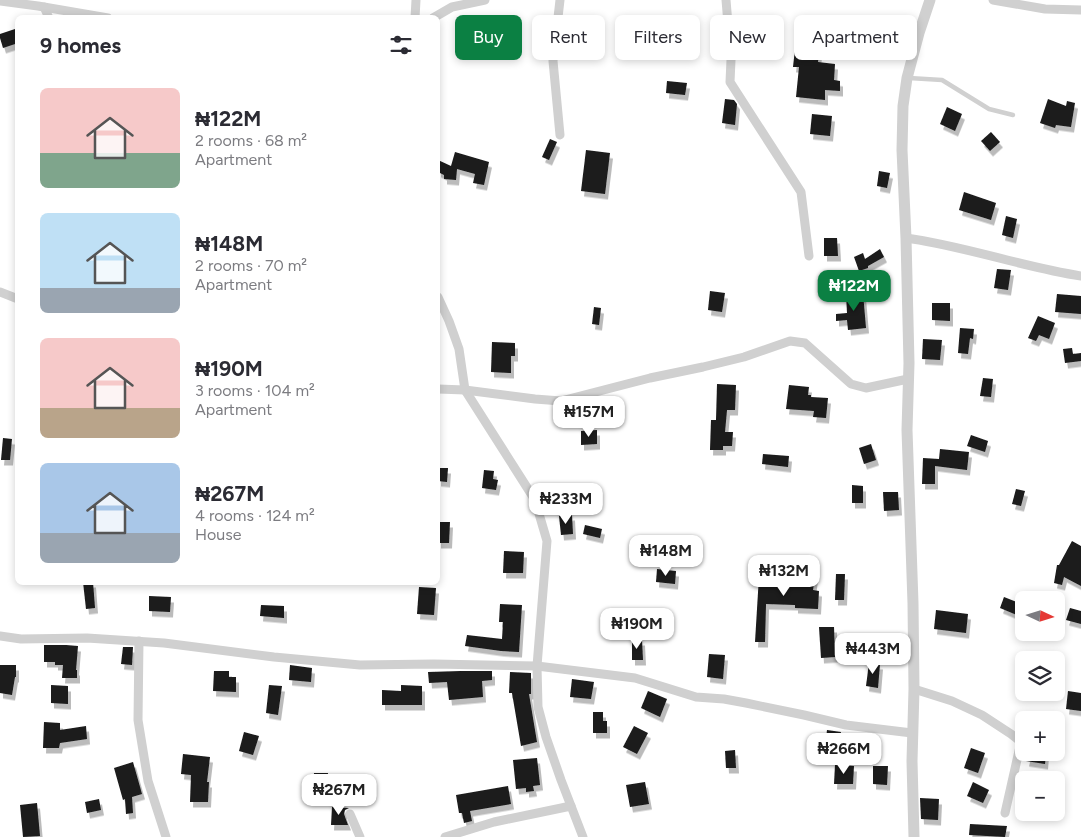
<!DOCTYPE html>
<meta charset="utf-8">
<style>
body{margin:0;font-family:Figtree,sans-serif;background:#f2f2f3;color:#2b2b33;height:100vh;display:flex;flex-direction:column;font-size:19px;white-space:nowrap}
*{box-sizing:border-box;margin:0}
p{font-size:16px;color:#7c7c81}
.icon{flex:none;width:28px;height:28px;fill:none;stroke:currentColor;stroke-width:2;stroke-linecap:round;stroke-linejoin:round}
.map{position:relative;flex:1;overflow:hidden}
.sheet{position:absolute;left:15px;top:15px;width:425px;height:570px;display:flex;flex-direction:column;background:#fff;border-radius:8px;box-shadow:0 2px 8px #0003}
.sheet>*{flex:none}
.hud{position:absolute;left:455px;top:15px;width:475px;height:45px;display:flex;gap:10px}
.needle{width:32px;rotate:94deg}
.tools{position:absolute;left:1015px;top:591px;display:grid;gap:10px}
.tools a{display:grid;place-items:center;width:50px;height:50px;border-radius:8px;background:#fff;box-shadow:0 2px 8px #0003;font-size:25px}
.price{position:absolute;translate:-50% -42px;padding:0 11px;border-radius:10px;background:#fff;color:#222;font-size:16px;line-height:32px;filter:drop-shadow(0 1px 2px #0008)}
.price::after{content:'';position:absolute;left:50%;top:30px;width:15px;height:11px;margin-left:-8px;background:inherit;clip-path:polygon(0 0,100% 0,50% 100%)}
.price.active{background:#0b8043;color:#fff}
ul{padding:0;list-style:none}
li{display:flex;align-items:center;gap:15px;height:125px;padding:0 25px}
li span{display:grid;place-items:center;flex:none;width:140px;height:100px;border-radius:8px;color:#555}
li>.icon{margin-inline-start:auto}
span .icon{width:60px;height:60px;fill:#fffc;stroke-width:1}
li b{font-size:21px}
h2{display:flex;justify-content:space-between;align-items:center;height:60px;padding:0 25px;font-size:21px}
.pill{padding:0 18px;border-radius:8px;background:#fff;box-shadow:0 2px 8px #0003;font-size:18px;line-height:45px}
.pill.active{background:#0b8043;color:#fff}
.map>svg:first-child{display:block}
</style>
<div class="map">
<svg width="1081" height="837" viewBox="0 0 1081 837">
<defs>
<filter id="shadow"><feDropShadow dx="3" dy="5.5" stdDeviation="0" flood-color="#0004"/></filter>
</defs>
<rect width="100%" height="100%" fill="#fff"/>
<!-- building -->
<g fill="#1a1a1a" filter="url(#shadow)">
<polygon points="18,28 18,43 3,48 0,38 0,34"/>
<polygon points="459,29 476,29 475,41 459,41"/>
<polygon points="795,49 819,52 818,62 835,64 834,80 840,81 840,91 825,90 825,100 796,97 799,67 793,67"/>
<polygon points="667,81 687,83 685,95 666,93"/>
<polygon points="725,99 734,100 737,104 735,125 722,123"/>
<polygon points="1048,99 1066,106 1067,101 1075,103 1071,127 1056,125 1055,128 1040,123"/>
<polygon points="947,107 962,114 955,131 940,124"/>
<polygon points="812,114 832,116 830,136 810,134"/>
<polygon points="991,132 1000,142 990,151 981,141"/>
<polygon points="550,139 557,142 549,160 542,157"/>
<polygon points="586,150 610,153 605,194 581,191"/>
<polygon points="455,152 489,162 484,185 473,183 475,174 457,169 456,180 444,179 444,175 438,172 438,160 451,166"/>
<polygon points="879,171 890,173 887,188 877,186"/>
<polygon points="964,192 996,203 991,220 959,210"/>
<polygon points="1006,216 1017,219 1013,238 1002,235"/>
<polygon points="824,238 837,238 838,256 824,256"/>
<polygon points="880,249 884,257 868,266 868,268 859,271 854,257 863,253 865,259"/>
<polygon points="997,269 1011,270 1008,290 994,288"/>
<polygon points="710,291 725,293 722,312 708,310"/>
<polygon points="863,293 866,328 848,330 847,320 836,321 836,314 847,313 846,294"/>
<polygon points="1057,294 1081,296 1081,314 1055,312"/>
<polygon points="932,303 950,303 950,321 932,320"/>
<polygon points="594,307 601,308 599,325 592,324"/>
<polygon points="1038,316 1055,323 1049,339 1039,335 1036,341 1028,338"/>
<polygon points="960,328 974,329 973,339 970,338 968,354 958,353"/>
<polygon points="923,339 942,340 940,360 922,359"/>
<polygon points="492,342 515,343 515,356 511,356 511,373 491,372"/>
<polygon points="1072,348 1073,354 1081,353 1081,361 1065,363 1063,349"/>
<polygon points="983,378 993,379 991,397 980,396"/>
<polygon points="717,384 736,385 735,410 727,410 725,432 733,432 732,446 723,446 723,450 710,450 711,420 716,420"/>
<polygon points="789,385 809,387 808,395 811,395 811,397 828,398 826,418 813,417 814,411 786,409"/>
<polygon points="597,430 597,444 581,445 581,431"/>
<polygon points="971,435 988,441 985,452 967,446"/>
<polygon points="3,438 12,439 10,460 1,460"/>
<polygon points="871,444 876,460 864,464 859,448"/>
<polygon points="940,449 969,452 967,470 935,466 935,484 922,484 923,458 939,459"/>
<polygon points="763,454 789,456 788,467 762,464"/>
<polygon points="438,468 448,468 447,482 438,481"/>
<polygon points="484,470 494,471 493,479 498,480 496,490 482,488"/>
<polygon points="852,485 863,486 863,503 852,503"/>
<polygon points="1016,489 1025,491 1021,506 1012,504"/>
<polygon points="883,492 898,492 899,510 884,511"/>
<polygon points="572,515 573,534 561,535 559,516"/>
<polygon points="438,522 450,522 449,543 438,543"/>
<polygon points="585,525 602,529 600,538 583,534"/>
<polygon points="1072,541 1081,546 1081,586 1064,577 1062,585 1054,583 1057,565 1059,565"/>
<polygon points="504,551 524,552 523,573 503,573"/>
<polygon points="657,569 676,571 675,584 656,582"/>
<polygon points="799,574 815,576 813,590 819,591 818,609 795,608 795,605 766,604 765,642 755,642 759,576 799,578"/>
<polygon points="836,574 845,574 844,600 835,600"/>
<polygon points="83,582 93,582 95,608 86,609"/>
<polygon points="419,587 436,588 434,615 417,614"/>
<polygon points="149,596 171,597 170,612 149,611"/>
<polygon points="1004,597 1024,605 1019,616 1000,608"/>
<polygon points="500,604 522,605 519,652 501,651 465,646 467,635 502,639 503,622 499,622"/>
<polygon points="261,605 284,606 284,618 260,616"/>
<polygon points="1070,608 1081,611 1081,624 1066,620"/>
<polygon points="936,610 968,614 966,633 934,629"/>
<polygon points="819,627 834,627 835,657 821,658"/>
<polygon points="632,640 642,640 643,660 632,660"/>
<polygon points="44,645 66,645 78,646 76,670 77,670 77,678 62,678 63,665 55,665 55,662 44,662"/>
<polygon points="123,647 133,647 132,665 121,664"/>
<polygon points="709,654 725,655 723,679 707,677"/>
<polygon points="869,663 880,664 878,688 866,686"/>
<polygon points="0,665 16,665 16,677 15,677 12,695 0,693"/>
<polygon points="290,665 312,668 311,682 289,680"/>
<polygon points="214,671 229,671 229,677 236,677 236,692 213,691"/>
<polygon points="461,671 492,671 492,680 482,681 483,697 449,700 447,682 429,683 428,672"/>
<polygon points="510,672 531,673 531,694 529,694 537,742 521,746 512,693 509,693"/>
<polygon points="572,679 594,682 591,699 570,697"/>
<polygon points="51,685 68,686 68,704 51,703"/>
<polygon points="269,685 282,686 278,715 266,713"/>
<polygon points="401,685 422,686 422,705 382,705 382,690 401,691"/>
<polygon points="648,691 667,699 660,717 641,708"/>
<polygon points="1068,691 1081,693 1081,711 1066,709"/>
<polygon points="593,712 603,712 603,721 607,721 607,733 593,733"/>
<polygon points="44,722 60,723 60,730 86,726 87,739 60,743 59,748 43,748"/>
<polygon points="634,726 648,733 637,754 623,747"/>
<polygon points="827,730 841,732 838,749 825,748"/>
<polygon points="244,732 259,736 253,755 239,751"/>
<polygon points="971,748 985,753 978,773 964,768"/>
<polygon points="735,750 736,768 726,768 725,751"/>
<polygon points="1028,752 1046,752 1045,764 1026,761"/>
<polygon points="183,754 210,757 207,782 209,782 208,802 190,802 191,775 181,774"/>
<polygon points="537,758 540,785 533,786 534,791 526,792 526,788 516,789 513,760"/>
<polygon points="133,762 142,794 132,797 133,813 126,814 125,799 123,800 114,768"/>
<polygon points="835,765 854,766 853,784 834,784"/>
<polygon points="873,766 888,766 887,785 873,784"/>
<polygon points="314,773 328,773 327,796 313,796"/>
<polygon points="645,782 649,804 630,807 626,785"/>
<polygon points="973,782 989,790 983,803 967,796"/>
<polygon points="508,786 511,804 470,811 472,821 464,823 462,813 459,813 456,795"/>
<polygon points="920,798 939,799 938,820 921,819"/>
<polygon points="99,799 101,810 87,813 85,802"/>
<polygon points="37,803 40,836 23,837 20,805"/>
<polygon points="332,807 349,808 345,810 344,814 348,825 331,825"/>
<polygon points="970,824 1007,826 1005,837 969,835"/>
</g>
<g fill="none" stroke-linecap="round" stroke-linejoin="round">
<!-- service -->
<polyline stroke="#d0d0d0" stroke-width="4.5" points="909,78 942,80 989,109 1013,115"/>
<!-- minor -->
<g stroke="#d0d0d0" stroke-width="9">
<polyline points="726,0 731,60 730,82 801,192 809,256"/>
<polyline points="993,0 1045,9 1081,10"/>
<polyline points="0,1 38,6 108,18"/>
<polyline points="44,7 49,18"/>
<polyline points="415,18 416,0"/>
<polyline points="433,18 452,7 485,0"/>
<polyline points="560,135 553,61 560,0"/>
<path d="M906,238C965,246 1022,267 1081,276"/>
<polyline points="0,292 18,299"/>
<polyline points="438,297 449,321 459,349 465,390 535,500 547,541 537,666 538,707 546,737 561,780 583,837"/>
<polyline points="438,389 465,390 535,399 561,401 650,378 703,367 744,357 790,341 805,343 851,384 866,388 908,379"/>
<polyline points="0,636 21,639 87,638 164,643 274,657 360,665 434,664 537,666 635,678 696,697 724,699 746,703 804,715 846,725 912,733"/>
<polyline points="139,641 138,720 148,781 166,837"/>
<polyline points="914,689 952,701 982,715 1011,734 1021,742 1005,813"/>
<polyline points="350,814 360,837"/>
<polyline points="445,837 494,822 571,806"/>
</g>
<!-- tertiary -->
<polyline stroke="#d0d0d0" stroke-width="11" points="914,837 912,761 914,689 913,603 907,430 909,363 906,238 902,150 903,106 907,78 919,33 930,0"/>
</g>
</svg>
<div class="tools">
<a><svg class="needle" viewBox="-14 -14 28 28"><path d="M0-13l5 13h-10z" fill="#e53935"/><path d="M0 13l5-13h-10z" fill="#7c7c81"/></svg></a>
<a><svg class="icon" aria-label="layers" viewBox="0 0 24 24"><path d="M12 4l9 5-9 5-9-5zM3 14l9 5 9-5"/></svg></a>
<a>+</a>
<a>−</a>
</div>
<b class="price active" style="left:854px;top:312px">₦122M</b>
<b class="price" style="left:589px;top:438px">₦157M</b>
<b class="price" style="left:566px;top:525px">₦233M</b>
<b class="price" style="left:666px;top:577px">₦148M</b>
<b class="price" style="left:784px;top:597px">₦132M</b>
<b class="price" style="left:637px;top:650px">₦190M</b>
<b class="price" style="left:873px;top:675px">₦443M</b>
<b class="price" style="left:844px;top:775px">₦266M</b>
<b class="price" style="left:339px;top:816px">₦267M</b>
<div class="hud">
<a class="pill active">Buy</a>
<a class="pill">Rent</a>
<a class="pill">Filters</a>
<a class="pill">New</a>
<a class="pill">Apartment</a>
</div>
<section class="sheet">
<h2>9 homes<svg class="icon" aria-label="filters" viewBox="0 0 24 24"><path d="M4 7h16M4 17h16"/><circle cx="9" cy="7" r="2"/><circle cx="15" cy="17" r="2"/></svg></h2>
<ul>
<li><span style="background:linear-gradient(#f6c9c9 65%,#7fa58c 0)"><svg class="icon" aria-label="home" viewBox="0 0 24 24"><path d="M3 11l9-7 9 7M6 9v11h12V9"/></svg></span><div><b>₦122M</b><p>2 rooms · 68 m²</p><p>Apartment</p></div></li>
<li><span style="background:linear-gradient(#bfe0f5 75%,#9aa5b1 0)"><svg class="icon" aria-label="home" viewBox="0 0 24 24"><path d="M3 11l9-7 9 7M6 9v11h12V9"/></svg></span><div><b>₦148M</b><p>2 rooms · 70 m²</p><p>Apartment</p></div></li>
<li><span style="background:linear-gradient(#f6c9c9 70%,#b9a48a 0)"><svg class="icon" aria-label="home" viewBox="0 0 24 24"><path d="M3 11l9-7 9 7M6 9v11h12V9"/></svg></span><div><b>₦190M</b><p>3 rooms · 104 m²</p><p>Apartment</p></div></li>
<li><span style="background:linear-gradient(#a9c7e8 70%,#9aa5b1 0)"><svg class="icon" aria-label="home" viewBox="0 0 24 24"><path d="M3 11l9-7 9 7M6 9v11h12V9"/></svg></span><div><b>₦267M</b><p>4 rooms · 124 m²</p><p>House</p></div></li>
</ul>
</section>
</div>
